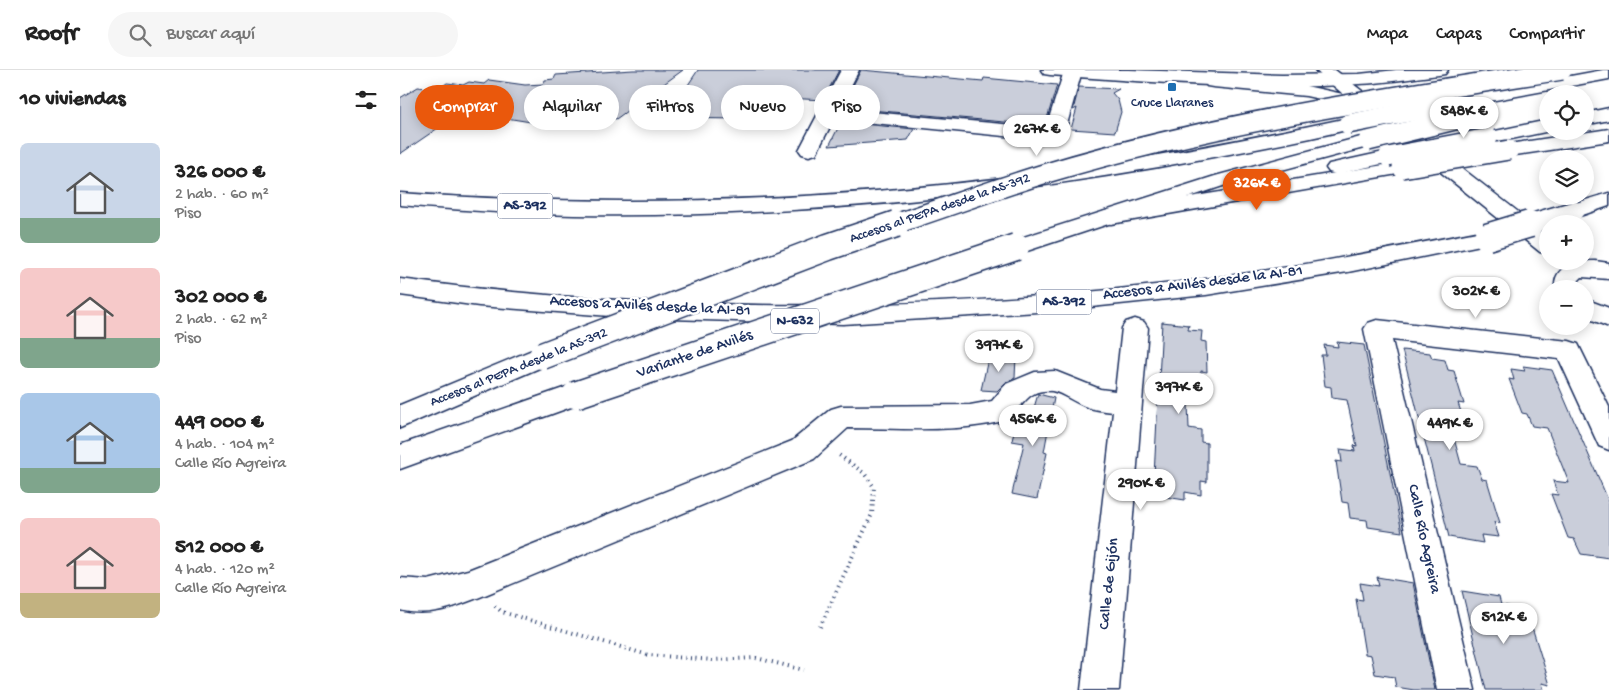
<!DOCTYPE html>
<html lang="es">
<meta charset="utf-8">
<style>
body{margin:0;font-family:"Gochi Hand",sans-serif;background:#f6f6f6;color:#222;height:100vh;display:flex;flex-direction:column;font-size:19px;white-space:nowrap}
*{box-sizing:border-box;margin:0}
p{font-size:16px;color:#767676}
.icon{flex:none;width:28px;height:28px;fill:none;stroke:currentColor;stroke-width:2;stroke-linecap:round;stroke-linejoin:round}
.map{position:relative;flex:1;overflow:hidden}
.side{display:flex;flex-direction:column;background:#fff;width:400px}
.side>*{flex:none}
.banner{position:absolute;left:15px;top:15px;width:475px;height:45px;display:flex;gap:10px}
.tools{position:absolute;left:1139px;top:15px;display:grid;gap:10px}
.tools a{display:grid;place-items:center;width:55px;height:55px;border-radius:50%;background:#fff;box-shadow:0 2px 12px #0003;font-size:25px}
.price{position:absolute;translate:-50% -42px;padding:0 11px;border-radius:18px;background:#fff;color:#222;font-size:16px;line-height:32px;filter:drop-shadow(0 1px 2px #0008)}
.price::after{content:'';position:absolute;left:50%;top:30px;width:15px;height:11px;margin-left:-8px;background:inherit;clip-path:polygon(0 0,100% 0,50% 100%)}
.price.current{background:#ea580c;color:#fff}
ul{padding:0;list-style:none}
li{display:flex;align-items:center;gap:15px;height:125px;padding:0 20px}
li span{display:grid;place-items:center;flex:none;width:140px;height:100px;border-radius:8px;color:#555}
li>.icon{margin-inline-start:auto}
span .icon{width:60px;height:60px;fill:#fffc;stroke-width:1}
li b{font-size:21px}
h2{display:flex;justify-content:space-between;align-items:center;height:60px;padding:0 20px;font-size:21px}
.pill{padding:0 18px;border-radius:22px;background:#fff;box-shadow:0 2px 12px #0003;font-size:18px;line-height:45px}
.pill.current{background:#ea580c;color:#fff}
header{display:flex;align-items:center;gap:30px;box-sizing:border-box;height:70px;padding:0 25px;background:#fff;border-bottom:1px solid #e0e0e0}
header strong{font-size:24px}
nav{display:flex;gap:28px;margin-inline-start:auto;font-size:18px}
.search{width:350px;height:45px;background:#f6f6f6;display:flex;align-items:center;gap:12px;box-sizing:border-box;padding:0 18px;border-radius:28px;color:#767676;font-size:19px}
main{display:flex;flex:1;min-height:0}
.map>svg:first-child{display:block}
</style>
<header>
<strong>Roofr</strong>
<div class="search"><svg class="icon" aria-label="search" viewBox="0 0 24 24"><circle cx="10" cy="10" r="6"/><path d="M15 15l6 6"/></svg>Buscar aquí</div>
<nav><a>Mapa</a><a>Capas</a><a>Compartir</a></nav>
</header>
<main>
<section class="side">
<h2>10 viviendas<svg class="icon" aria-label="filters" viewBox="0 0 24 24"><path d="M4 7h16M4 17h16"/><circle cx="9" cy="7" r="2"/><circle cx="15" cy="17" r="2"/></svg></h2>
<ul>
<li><span style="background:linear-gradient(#c9d6e8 75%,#7fa58c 0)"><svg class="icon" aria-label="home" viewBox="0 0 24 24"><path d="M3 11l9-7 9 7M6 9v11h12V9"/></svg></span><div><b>326 000 €</b><p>2 hab. · 60 m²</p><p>Piso</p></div></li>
<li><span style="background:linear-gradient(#f6c9c9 70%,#7fa58c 0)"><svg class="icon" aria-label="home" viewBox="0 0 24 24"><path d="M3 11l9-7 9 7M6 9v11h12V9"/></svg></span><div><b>302 000 €</b><p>2 hab. · 62 m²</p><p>Piso</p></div></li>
<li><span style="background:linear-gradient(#a9c7e8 75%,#7fa58c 0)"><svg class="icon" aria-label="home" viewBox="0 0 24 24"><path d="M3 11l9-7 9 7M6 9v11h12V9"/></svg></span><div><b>449 000 €</b><p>4 hab. · 104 m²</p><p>Calle Río Agreira</p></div></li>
<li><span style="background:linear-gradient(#f6c9c9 75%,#c2b280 0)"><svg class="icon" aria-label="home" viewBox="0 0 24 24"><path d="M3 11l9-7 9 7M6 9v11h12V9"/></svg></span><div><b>512 000 €</b><p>4 hab. · 120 m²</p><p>Calle Río Agreira</p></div></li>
</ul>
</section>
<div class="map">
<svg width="1209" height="620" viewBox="0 0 1209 620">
<rect width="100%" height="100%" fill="#fff"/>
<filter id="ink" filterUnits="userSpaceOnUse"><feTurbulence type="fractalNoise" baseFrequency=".02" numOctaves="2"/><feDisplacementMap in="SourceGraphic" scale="10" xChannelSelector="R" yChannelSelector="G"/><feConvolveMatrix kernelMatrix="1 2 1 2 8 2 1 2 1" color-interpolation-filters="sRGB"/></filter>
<g filter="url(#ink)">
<!-- building -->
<g fill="#caceda" stroke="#1b2f5e">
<polygon points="233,0 283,0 216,49 161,36 137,53 63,41 0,84 0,28 18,17 38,19 47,13 63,15 69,12 84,14 89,10 125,15 143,14 145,10 154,9 156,5"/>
<polygon points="298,0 439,0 423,30 351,26 338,49 266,48"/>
<polygon points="461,0 583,11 584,8 657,15 646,52 638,55 448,38 451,31 445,31"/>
<polygon points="679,17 719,19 712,23 718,30 721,42 715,62 671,59 677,38 673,40"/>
<polygon points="441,52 514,59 508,70 429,76"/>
<polygon points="762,252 789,255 788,260 802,261 801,271 806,272 807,302 801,301 801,312 787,310 789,358 801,360 801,372 807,373 807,412 801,411 801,425 785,422 785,430 753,425"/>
<polygon points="937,272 964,275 1002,462 968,457 967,450 950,448 948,433 942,432 936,391 942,392 940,379 955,381 954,375 957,376 947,330 932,328 931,317 925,316 921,285 926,285 924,275 938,277"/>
<polygon points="1002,280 1030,283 1032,288 1045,290 1048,300 1054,301 1064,334 1058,333 1062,345 1047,343 1061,394 1077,396 1082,409 1087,410 1100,453 1094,452 1099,467 1081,465 1083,473 1049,467"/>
<polygon points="616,286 615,308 605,313 597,321 581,320 588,289"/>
<polygon points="1123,296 1152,300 1209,432 1209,488 1181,484 1174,469 1168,468 1151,424 1158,425 1153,411 1169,413 1147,358 1132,356 1127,344 1122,343 1109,309 1114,310 1111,299 1125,301"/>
<polygon points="638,324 654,328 644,382 647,383 637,429 612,424 624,373 612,371 617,346 631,348"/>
<polygon points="977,507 1013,513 1035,620 1014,620 996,617 994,607 975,604 971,585 965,584 956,529 963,530 960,513 979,516"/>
<polygon points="1062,521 1099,527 1101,535 1119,538 1125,556 1132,557 1150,615 1142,613 1144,620 1086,620"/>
</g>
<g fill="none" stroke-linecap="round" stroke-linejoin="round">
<!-- minor casing -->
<g stroke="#1b2f5e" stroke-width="3">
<g id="minor">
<polygon points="441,0 459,0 439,39 646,58 664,1 682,1 664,65 661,69 654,71 434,49 416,84 409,86 402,84 399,80"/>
<polygon points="915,0 935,0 1148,165 1148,184 1140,182 961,38 906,26 813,17 807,16 804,12 807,8 813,7 906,16 943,24"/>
<path d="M1195,191L1209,193V209L1182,207L1178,211L1179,219H1155C1153,195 1176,191 1195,191Z"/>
<polygon points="1185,229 1209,238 1209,257 1185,247"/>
<path d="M735,249L744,252L748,258L719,620H681L713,342C704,341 695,340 687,337C675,333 663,323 652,321C622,317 622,347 599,352C550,363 497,358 448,358L414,389L85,525C57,536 30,548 0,540V508L28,510L68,500L392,371L431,339L441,336L570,335L592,331L606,314L635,302L655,301L700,319L715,321L722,258L726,252Z"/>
<polygon points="977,250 1169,271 1178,274 1209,337 1209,380 1199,376 1159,289 992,270 1075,620 1037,620 964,259 968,253"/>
</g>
</g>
<!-- major casing -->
<g stroke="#1b2f5e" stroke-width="3">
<g id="major">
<path d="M641,0H729L882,5L959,4L996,0H1048L1045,4L1039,5C1012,8 986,13 959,14C856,21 753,12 650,5L644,4Z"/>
<polygon points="1209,59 1209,71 1109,86 1102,84 1099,80 1102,76 1109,74"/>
<polygon points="1002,92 1009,94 1012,98 1009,102 711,154 703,152 700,147 703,142 711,140"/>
<polygon points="142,276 151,279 155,286 151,293 0,358 0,335"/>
</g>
</g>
<!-- highway casing -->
<g stroke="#1b2f5e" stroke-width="3">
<g id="highway">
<polygon points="1203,0 1209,0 1209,9 1036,41 1030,40 1027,36 1030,32 1036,31"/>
<polygon points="1209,38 1209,50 1185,55 1185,43"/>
<path d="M948,48L955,50L957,54L955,58C906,70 857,79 808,88C599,128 386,148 174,145C116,144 58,140 0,135V123C202,137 402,133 603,108C719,94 834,72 948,48Z"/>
<polygon points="1148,50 1148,61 1150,61 1088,74 1081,72 1078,68 1081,64"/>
<polygon points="968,65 975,67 978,71 975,75 829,114 624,182 616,184 608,182 604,177 608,172 815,106"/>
<polygon points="988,81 995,83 998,87 995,91 936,104 929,102 926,98 929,94"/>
<polygon points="1209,123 1209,136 1174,148 1166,146 1163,141 1166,136"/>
<path d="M1087,160L1095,162L1098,167L1095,172L948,202L806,225L653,241L443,254L236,248L79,236L0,225V209C265,245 540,243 806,209C900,197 994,178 1087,160Z"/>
<polygon points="175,314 185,318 189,325 185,332 0,399 0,375"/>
</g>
</g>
<!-- path -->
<g stroke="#1b2f5e" stroke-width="4" stroke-dasharray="1 4.5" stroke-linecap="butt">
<polyline points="95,536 102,542 248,585 313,590 356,588 404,600"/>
<polyline points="420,557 472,444 474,417 464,403 439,385"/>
</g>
<!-- minor -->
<use href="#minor" fill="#fff" fill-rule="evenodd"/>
<!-- major -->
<use href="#major" fill="#fff" fill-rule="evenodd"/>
<!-- highway -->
<use href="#highway" fill="#fff" fill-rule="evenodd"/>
<!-- major-bridge-far1 casing -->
<g stroke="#1b2f5e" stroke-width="22" stroke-linecap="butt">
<g id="major-bridge-far1">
<polyline points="1002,98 1109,80"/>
<path d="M492,155C544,138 597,118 650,102C817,52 990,27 1162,0"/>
</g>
</g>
<!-- major-bridge casing -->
<g stroke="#1b2f5e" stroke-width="29" stroke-linecap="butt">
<polyline id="major-bridge" points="142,286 428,177 496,154"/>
</g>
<!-- highway-bridge-far1 casing -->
<g stroke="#1b2f5e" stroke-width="22" stroke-linecap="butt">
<g id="highway-bridge-far1">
<polyline points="948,54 1035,37"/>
<polyline points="968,71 1059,49"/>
<polyline points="988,87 1088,68"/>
<polyline points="1126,155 1174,141"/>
</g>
</g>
<!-- highway-bridge casing -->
<g stroke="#1b2f5e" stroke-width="29" stroke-linecap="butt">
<g id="highway-bridge">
<polyline points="1087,167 1130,154"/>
<polyline points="175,325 616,177"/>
</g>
</g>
<!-- major-bridge-far1 -->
<use href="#major-bridge-far1" stroke="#fff" stroke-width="19"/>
<!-- major-bridge -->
<use href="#major-bridge" stroke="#fff" stroke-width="26"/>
<!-- highway-bridge-far1 -->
<use href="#highway-bridge-far1" stroke="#fff" stroke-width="19"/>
<!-- highway-bridge -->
<use href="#highway-bridge" stroke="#fff" stroke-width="26"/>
</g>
</g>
<!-- markers -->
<rect fill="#1f6fb2" stroke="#fff" stroke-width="2" x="767" y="12" width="10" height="10" rx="2.5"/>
<g text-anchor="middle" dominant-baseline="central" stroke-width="5" stroke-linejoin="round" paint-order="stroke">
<!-- far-poi labels -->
<g font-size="14" fill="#1b2f5e" stroke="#fff">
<text x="772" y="33">Cruce Llaranes</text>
</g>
<!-- far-street labels -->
<g font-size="14" fill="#1b2f5e" stroke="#fff">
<text transform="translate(540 139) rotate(-19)">Accesos al PEPA desde la AS-392</text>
<text transform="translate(119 298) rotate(-22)">Accesos al PEPA desde la AS-392</text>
</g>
<!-- shield labels -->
<g fill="#fff" stroke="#5f6d8e" stroke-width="1">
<rect x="97.5" y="123.5" width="55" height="25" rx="4"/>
<rect x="636.5" y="219.5" width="55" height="25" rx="4"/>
<rect x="371" y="238.5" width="48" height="25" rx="4"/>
</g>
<g font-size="15" font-weight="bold" fill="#1b2f5e">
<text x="125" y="136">AS-392</text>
<text x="664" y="232">AS-392</text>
<text x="395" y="251">N-632</text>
</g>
<!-- street labels -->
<g font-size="16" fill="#1b2f5e" stroke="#fff">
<text transform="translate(803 214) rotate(-7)">Accesos a Avilés desde la AI-81</text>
<text transform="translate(250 237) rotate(3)">Accesos a Avilés desde la AI-81</text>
<text transform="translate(295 285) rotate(-19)">Variante de Avilés</text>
<text transform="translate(1023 469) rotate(78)">Calle Río Agreira</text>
<text transform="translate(710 514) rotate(-84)">Calle de Gijón</text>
</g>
</g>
</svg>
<div class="tools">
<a><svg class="icon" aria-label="locate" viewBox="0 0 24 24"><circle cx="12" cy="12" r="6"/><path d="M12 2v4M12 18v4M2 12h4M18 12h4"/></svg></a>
<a><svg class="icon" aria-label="layers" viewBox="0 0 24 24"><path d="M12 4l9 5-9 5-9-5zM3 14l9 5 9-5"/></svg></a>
<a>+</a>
<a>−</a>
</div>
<b class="price" style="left:1064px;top:69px">548K €</b>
<b class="price" style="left:637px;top:87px">267K €</b>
<b class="price current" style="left:857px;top:141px">326K €</b>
<b class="price" style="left:1076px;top:249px">302K €</b>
<b class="price" style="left:599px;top:303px">397K €</b>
<b class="price" style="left:779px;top:345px">397K €</b>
<b class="price" style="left:633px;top:377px">456K €</b>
<b class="price" style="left:1050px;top:381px">449K €</b>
<b class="price" style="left:741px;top:441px">290K €</b>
<b class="price" style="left:1104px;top:575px">512K €</b>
<div class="banner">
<a class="pill current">Comprar</a>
<a class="pill">Alquilar</a>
<a class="pill">Filtros</a>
<a class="pill">Nuevo</a>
<a class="pill">Piso</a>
</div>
</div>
</main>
